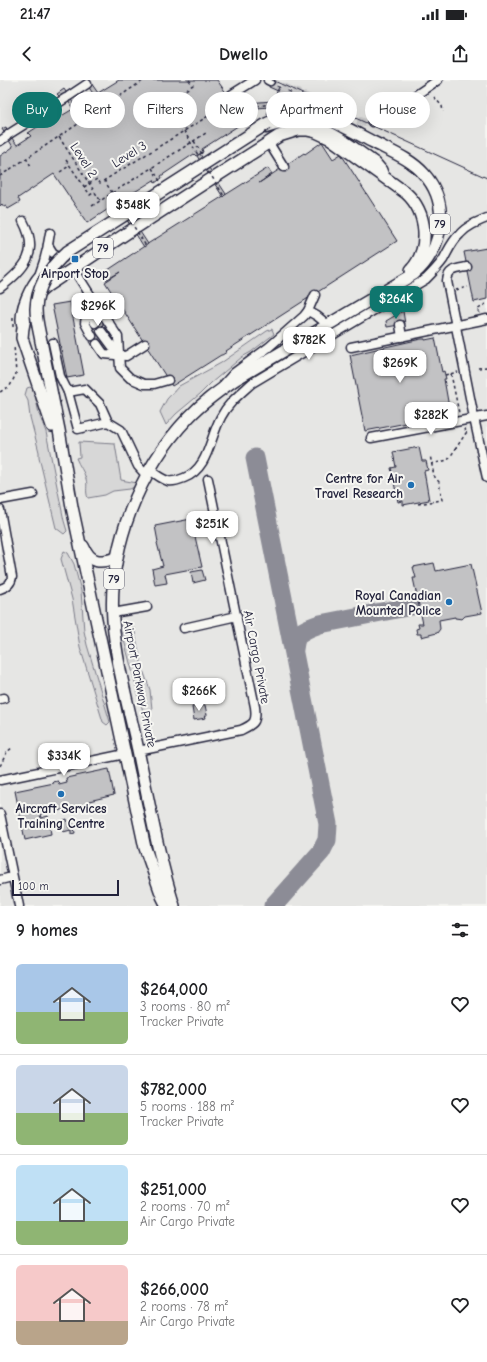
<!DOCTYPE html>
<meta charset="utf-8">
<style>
body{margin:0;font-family:"Comic Neue",sans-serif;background:#f2f2f2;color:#202124;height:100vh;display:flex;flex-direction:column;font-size:15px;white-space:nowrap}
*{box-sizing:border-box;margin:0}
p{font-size:13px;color:#757577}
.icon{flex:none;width:22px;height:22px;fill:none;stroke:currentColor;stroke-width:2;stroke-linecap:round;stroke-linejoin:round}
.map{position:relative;height:826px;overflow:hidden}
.details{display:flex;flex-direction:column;background:#fff;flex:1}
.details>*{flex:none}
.hud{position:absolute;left:12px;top:12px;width:463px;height:36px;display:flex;gap:8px}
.scale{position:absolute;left:12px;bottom:10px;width:107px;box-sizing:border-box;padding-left:4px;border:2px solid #22223b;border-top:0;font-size:11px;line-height:14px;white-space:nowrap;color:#22223b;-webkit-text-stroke:3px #f6f6f2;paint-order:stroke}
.price{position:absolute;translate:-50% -34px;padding:0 9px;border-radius:8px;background:#fff;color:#222;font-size:13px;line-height:26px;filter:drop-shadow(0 1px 2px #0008)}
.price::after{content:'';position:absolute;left:50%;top:24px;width:12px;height:9px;margin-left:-6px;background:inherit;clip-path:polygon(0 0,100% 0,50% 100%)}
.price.current{background:#0f766e;color:#fff}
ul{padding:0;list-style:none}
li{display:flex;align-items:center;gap:12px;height:100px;padding:0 16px}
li+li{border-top:1px solid #e0e0e0}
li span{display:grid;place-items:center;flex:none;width:112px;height:80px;border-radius:6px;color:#555}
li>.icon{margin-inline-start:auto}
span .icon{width:48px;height:48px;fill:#fffc;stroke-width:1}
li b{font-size:17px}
h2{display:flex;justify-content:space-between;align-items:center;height:48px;padding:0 16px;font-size:17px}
.chip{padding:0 14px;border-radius:18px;background:#fff;box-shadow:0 4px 16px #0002;font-size:14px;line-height:36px}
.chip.current{background:#0f766e;color:#fff}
.status{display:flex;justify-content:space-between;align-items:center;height:28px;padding:0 20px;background:#fff;direction:ltr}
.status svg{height:11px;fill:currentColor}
header{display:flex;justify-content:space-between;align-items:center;height:52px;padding:0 16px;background:#fff;font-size:18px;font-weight:700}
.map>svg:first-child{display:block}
</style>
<div class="status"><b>21:47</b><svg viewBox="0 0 49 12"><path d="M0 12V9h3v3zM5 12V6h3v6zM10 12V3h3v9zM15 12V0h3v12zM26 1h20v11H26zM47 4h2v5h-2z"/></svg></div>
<header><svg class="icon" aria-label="back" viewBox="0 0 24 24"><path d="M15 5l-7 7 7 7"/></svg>Dwello<svg class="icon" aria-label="share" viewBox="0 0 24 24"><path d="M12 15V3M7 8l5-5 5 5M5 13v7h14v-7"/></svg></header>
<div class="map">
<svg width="487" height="826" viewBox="0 0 487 826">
<rect width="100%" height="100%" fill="#f6f6f2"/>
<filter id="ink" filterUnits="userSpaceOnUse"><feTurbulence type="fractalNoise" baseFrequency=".025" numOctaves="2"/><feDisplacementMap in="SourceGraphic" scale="8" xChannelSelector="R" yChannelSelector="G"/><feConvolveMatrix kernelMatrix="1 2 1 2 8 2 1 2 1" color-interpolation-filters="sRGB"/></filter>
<g filter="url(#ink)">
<!-- built -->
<rect fill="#e6e6e4" x="0" y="0" width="487" height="826"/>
<!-- green -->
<g fill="#d7d7d7" stroke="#7c7c89">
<polygon points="272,249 274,254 251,272 242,277 211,303 200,314 176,334 166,345 160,332 167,319 179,306 221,283 267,251"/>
<polygon points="30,307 34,310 39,334 46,352 64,441 67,451 64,454 56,448 39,377 39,372 30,337 28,321 25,315 27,308"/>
<path d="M79,362L115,364L121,400L137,403L134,407L130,409L113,411L105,415L88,418C85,411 88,406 86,399C84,391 79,386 76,378L80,377Z"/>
<polygon points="64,471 68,473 74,484 81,511 84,551 87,565 110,642 107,645 103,642 80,567 72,519 61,479"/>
<polygon points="127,545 131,545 134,548 142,587 150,610 152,629 150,638 145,639 122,553"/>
</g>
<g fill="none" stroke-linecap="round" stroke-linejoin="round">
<!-- taxiway -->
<g stroke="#8c8c96" stroke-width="19">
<polyline points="255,378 328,744 327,760 321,772 273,826"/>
<path d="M294,569L296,557C302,550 311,547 320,544L412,526"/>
</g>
</g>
<!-- building -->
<g fill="#c2c2c4" stroke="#22223b">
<polygon points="84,0 89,0 98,13 119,0 217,0 234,24 273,21 270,27 243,29 237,32 244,42 202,69 203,72 196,76 194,74 161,96 162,98 155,103 154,100 120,121 122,124 115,129 113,126 87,143 54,94 18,118 20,122 8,129 6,126 4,127 2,124 0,126 0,76 13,67 2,49 6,47 7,50 6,50 17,65 31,56 28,53 56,35 58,38 73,29 64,14 59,16 57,14 64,9 76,27 94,15"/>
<polygon points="270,3 324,27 322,31 269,7"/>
<polygon points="279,7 306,19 304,23 320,30 319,32 308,27 306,30 302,29 301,31 267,34"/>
<polygon points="322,62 333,79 341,74 397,161 226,271 227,272 222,275 221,275 172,306 105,202 120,192 106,200 102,194 149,163 268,88 272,94 259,103 304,73 305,74"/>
<polygon points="200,74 226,114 223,117 197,76"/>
<polygon points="122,124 148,164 144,167 118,126"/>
<polygon points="487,168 487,219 474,222 464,172"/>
<polygon points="70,222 84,295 67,298 52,225"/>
<polygon points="101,224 106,232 96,270 90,262"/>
<polygon points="403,231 405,244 387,247 386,241"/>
<polygon points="435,258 442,292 444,291 446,299 444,299 450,333 438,336 438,337 365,351 350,275 421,259 425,259 425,260"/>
<polygon points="419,367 422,381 426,381 428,390 424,391 429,420 403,425 403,421 398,422 391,388 396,387 393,372"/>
<polygon points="191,439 202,487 165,494 167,503 155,505 152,489 163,486 157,463 158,462 155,446"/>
<polygon points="434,483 436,491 471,484 482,533 465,536 462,539 455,538 455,537 439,540 440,549 437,553 421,557 421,554 417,554 416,549 419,548 418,544 423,544 413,498 416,498 413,487"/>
<polygon points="202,490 205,500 193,503 191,492"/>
<polygon points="205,625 207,635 205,635 206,638 194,640 192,627"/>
<polygon points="109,689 114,715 89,721 90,725 40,734 41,738 48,736 51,754 25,760 15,711 54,703 53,702 58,701 60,703 58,704 59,705 67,703 66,698"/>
<polygon points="67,739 69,748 70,748 69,743 73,743 75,753 71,754 71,750 63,752 61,741"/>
</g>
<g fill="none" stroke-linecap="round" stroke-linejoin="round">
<!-- minor-tunnel -->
<g stroke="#cccccd" stroke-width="8" stroke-dasharray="8 4" stroke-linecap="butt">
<polyline points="270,1 365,43 372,42"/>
<polyline points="97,236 103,244"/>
<polyline points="94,250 99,257"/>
</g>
<!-- minor casing -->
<g stroke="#22223b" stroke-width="11">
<g id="minor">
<polyline points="268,0 270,1"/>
<polyline points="231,15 255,0"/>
<polyline points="69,16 87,4"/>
<polyline points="372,42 385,36 438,0"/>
<path d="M266,49C315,32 339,56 376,82L382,89L386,99"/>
<polyline points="9,54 66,18"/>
<polyline points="0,61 6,57"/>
<polyline points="269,63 284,87"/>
<polyline points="48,165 53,173 63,178"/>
<path d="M467,187C457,189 448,189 447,201L474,338L487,398"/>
<polyline points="73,188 99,229"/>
<path d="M40,193C45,180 48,167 50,153"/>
<path d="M0,208C25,188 40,173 23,141"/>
<polyline points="90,215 88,229 95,243"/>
<polyline points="308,231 317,236 328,245"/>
<polyline points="86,237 85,243 92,256"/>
<polyline points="105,237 118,257 120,288 130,298 144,304 154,304 168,300"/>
<path d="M21,244C18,229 30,205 40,194C43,191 47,188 51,186"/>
<polyline points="400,245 402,257"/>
<polyline points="101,251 118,274"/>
<polyline points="53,263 60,296 68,312"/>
<polyline points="97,264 104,274 126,276 145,264"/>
<polyline points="351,267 487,239"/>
<polyline points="224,304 234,293 269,267 304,236 308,231 315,215"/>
<polyline points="108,342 78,349 68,312 85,309 100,324 108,342 121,350 138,386 147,396"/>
<polyline points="371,358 487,336"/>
<path d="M150,390C155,394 162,399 168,401C173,402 179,400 184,398C209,388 209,359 221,337C228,323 240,314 252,303L426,199C432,193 438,187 443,180C448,171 452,161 460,154C467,146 477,142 487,138"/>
<polyline points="0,420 33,414"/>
<path d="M0,430L12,497C11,504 7,507 0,509"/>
<polyline points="113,533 147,527"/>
<polyline points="184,548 237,536"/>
<polyline points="0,619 4,618"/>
<path d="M138,671L241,650C254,644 257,642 255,627L208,399"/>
<polyline points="0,700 125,674"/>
<polyline points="0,734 19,826"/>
<polyline points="0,800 12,797"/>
</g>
</g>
<!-- highway casing -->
<g stroke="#22223b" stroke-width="14">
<g id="highway">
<path d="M215,97L279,56L298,50H307L316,52L331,59L406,113C427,132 431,168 411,190"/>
<polyline points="137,147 211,99"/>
<polyline points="41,261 59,350 72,427 145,768 162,816 167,826"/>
<path d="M52,346L22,258C23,237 30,219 47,206L133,149"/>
<path d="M83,466C91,484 100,483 117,478"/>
<path d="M174,826C158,775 149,723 138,670C129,627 116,584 113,540C108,468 139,389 189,337C203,322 219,311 236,299L414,194C443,170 451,124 424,94C411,79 390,71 373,62C337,43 309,24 268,43"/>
</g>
</g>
<!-- path -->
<g stroke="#22223b" stroke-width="1.5" stroke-dasharray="3 3" stroke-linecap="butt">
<polyline points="189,0 193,5 171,19 190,47"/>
<polyline points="434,17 442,26 443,32"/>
<polyline points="184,51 198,75"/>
<polyline points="59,57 100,120"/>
<polyline points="194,61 202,74"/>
<polyline points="26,78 31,86"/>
<polyline points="66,80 90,115 95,112"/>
<polyline points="152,88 160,101"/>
<polyline points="60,92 69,86"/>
<polyline points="0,96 144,0"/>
<polyline points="104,100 120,125"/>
<polyline points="84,107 97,99 100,103 218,30 301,21 303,17"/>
<polyline points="109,115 117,129"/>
<polyline points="92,126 206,53"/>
<polyline points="456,210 468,207"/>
<polyline points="480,233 477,230 487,223"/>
<polyline points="13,238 13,250"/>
<polyline points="478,288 487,287"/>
<polyline points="451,294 459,333"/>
<polyline points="445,295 458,292"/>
<polyline points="0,312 10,306 16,294 14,265"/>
<polyline points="465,348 466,353"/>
<polyline points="431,384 448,380 466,353 469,352"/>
<polyline points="418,424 442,420 439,402 434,396 430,375"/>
<polyline points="0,686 7,672 13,667"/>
</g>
<!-- minor -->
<use href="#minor" stroke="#f6f6f2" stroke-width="8"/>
<!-- highway -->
<use href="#highway" stroke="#f6f6f2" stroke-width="11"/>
<!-- tram -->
<polyline stroke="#22223b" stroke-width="1" points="272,0 487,98"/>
<!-- highway-bridge casing -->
<g stroke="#22223b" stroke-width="14" stroke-linecap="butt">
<path id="highway-bridge" d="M41,261C39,250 36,240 36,229C37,206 50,187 67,172L268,43"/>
</g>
<!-- path-bridge -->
<g stroke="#22223b" stroke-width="1.5" stroke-dasharray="3 3" stroke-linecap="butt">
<polyline points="209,92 224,116"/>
<polyline points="131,142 146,166"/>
</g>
<!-- highway-bridge -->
<use href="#highway-bridge" stroke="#f6f6f2" stroke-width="11"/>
</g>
</g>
<!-- markers -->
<g fill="#1f6fb2" stroke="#f6f6f2" stroke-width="1.5">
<rect x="71" y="175" width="8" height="8" rx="2"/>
<circle cx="411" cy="405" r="4"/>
<circle cx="449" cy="522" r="4"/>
<circle cx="61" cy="714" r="4"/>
</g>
<g text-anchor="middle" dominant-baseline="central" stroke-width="4" stroke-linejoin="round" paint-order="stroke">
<!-- shield labels -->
<g fill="#f6f6f2" stroke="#626272" stroke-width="1">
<rect x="430" y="134" width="20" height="20" rx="3"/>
<rect x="93" y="158" width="20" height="20" rx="3"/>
<rect x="104" y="489" width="20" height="20" rx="3"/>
</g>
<g font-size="12" font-weight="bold" fill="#22223b">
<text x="440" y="144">79</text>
<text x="103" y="168">79</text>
<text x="114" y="499">79</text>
</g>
<!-- street labels -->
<g font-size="13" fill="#22223b" stroke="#f6f6f2">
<text transform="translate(129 74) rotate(-32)">Level 3</text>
<text transform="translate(84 80) rotate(57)">Level 2</text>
<text transform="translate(257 577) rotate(79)">Air Cargo Private</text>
<text transform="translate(140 604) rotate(79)">Airport Parkway Private</text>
</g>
<!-- poi labels -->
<g font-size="13" font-weight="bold" fill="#22223b" stroke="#f6f6f2">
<text x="75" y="193">Airport Stop</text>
<text x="403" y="398" text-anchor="end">Centre for Air<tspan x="403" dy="15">Travel Research</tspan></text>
<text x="441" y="515" text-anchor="end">Royal Canadian<tspan x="441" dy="15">Mounted Police</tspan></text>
<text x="61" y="728">Aircraft Services<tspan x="61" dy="15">Training Centre</tspan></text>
</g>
</g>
</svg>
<div class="scale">100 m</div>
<b class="price" style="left:133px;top:146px">$548K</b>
<b class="price current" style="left:396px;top:240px">$264K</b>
<b class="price" style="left:98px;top:247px">$296K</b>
<b class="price" style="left:309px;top:281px">$782K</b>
<b class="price" style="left:400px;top:304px">$269K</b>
<b class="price" style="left:431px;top:356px">$282K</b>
<b class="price" style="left:212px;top:465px">$251K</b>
<b class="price" style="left:199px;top:632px">$266K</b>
<b class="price" style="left:64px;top:697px">$334K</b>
<div class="hud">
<a class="chip current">Buy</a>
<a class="chip">Rent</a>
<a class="chip">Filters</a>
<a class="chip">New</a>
<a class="chip">Apartment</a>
<a class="chip">House</a>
</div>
</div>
<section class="details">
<h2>9 homes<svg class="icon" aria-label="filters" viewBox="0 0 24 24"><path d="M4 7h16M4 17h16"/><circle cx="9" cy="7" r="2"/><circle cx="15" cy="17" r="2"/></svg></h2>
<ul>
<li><span style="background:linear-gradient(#a9c7e8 60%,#8fb573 0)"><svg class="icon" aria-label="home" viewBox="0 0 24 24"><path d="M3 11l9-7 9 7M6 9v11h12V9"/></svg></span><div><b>$264,000</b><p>3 rooms · 80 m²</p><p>Tracker Private</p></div><svg class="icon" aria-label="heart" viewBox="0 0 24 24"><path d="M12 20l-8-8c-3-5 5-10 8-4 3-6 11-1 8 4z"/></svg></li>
<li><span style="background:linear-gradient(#c9d6e8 60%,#8fb573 0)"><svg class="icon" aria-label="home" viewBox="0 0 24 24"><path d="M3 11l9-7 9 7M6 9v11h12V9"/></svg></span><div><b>$782,000</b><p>5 rooms · 188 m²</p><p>Tracker Private</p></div><svg class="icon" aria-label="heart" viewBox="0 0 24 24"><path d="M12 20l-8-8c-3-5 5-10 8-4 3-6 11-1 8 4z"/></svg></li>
<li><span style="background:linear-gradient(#bfe0f5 70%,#8fb573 0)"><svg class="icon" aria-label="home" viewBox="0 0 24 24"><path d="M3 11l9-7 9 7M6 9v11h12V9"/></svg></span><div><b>$251,000</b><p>2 rooms · 70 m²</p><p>Air Cargo Private</p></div><svg class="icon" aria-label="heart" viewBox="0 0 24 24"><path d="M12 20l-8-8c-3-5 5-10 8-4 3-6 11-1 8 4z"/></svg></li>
<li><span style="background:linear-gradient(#f6c9c9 70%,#b9a48a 0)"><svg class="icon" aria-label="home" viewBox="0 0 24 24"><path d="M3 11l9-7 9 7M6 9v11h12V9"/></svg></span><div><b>$266,000</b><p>2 rooms · 78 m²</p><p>Air Cargo Private</p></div><svg class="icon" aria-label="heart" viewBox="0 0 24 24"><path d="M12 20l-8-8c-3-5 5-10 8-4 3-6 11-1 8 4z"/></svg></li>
</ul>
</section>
